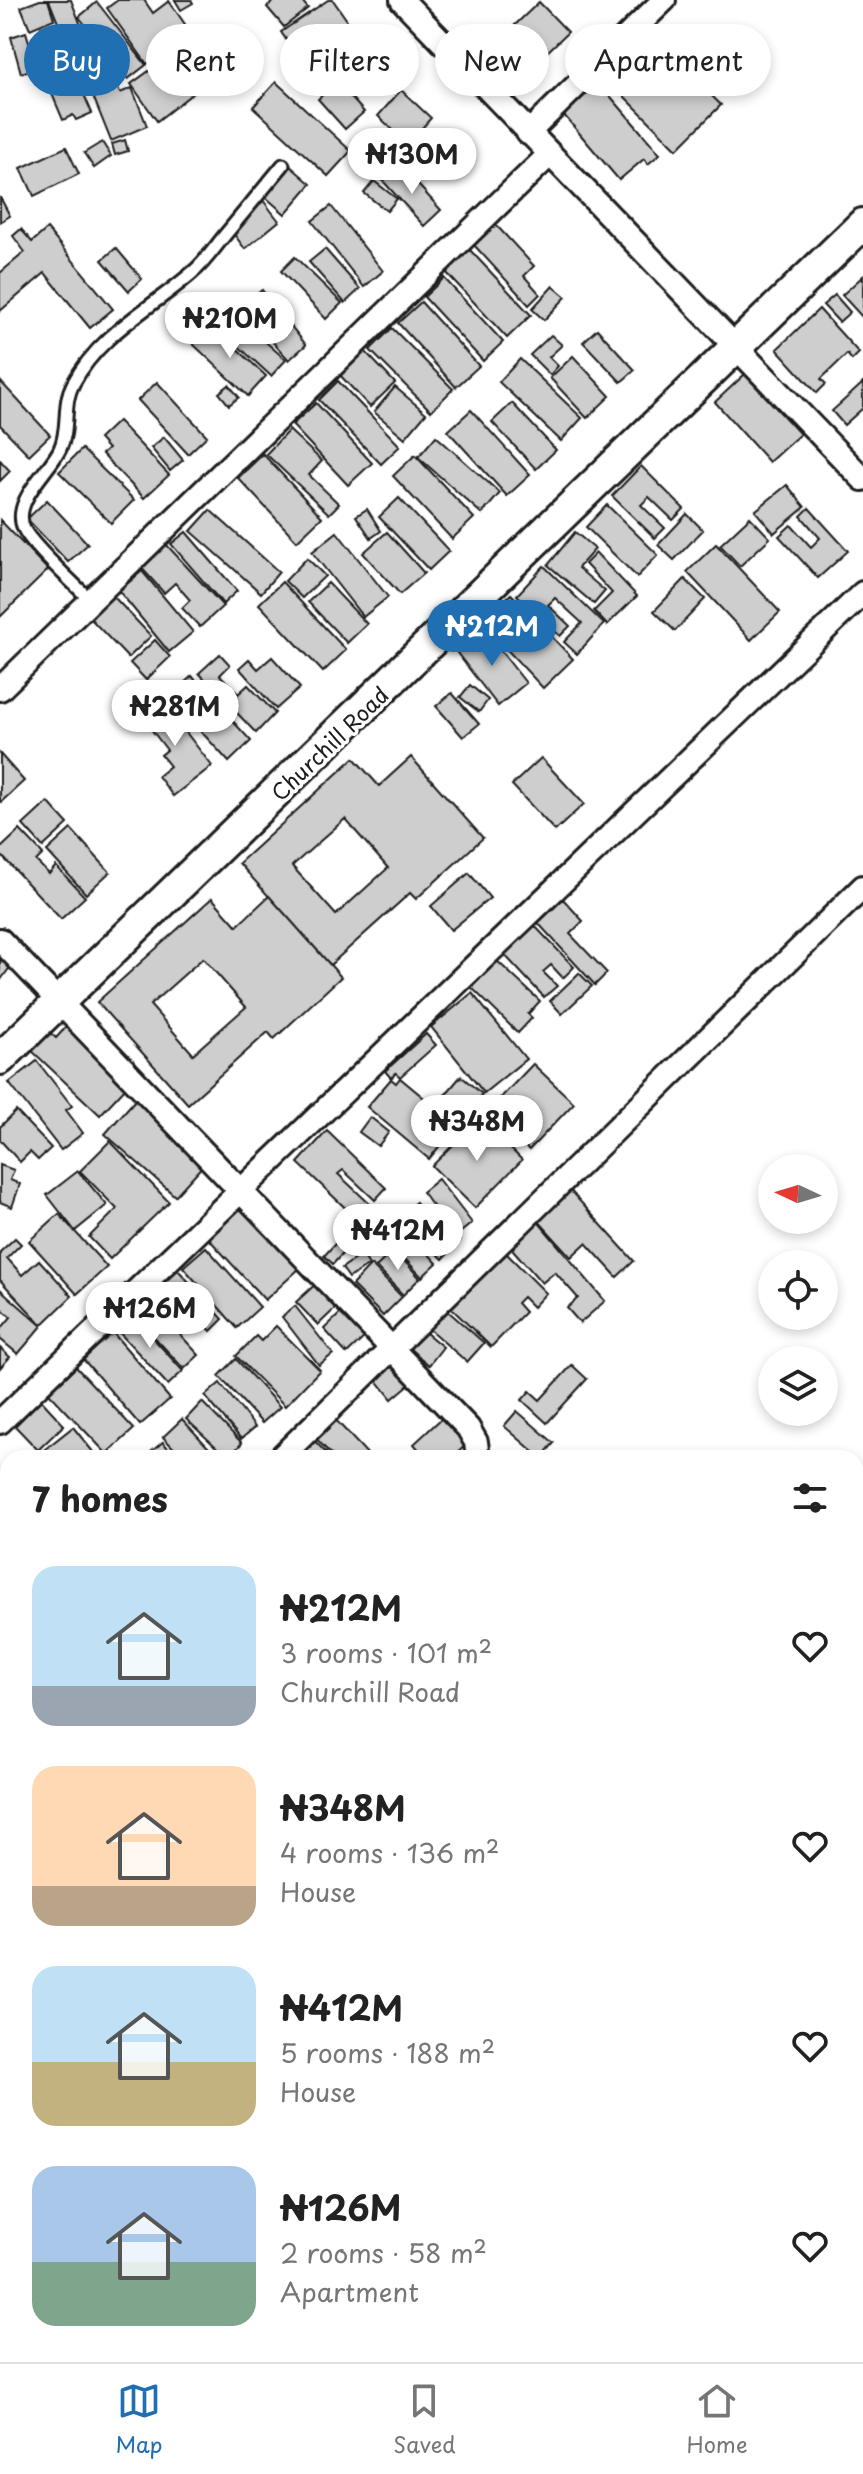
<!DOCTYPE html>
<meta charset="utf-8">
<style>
body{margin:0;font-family:"Playpen Sans",sans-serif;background:#f2f2f2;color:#222;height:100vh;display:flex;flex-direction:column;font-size:30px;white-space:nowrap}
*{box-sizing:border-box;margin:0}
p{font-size:26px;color:#767676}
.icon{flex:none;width:44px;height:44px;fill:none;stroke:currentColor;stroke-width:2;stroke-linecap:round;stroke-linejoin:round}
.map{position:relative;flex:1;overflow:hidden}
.panel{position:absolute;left:0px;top:1450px;width:864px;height:912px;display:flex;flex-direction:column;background:#fff;border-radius:24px 24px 0 0;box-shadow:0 4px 12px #0003}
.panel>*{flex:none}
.top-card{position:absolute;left:24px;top:24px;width:816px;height:72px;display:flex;gap:16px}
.needle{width:52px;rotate:274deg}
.fabs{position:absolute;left:758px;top:1154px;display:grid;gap:16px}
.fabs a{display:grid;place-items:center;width:80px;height:80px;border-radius:50%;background:#fff;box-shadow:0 4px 12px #0003;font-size:40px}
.price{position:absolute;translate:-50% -68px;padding:0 18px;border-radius:28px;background:#fff;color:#222;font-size:26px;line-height:52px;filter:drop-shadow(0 2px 4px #0008)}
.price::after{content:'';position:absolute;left:50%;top:48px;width:24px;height:18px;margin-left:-12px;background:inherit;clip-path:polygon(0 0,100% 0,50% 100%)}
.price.on{background:#1f6fb2;color:#fff}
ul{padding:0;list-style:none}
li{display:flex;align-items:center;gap:24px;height:200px;padding:0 32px}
li span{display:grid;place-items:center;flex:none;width:224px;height:160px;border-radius:24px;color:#555}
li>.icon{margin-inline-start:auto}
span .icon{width:96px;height:96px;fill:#fffc;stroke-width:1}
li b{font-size:34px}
h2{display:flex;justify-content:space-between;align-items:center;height:96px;padding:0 32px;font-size:34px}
.pill{padding:0 28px;border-radius:36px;background:#fff;box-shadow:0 4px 12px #0003;font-size:28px;line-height:72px}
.pill.on{background:#1f6fb2;color:#fff}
.tab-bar{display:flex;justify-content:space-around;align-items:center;height:112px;border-top:2px solid #e0e0e0;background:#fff;font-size:22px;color:#767676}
.tab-bar a{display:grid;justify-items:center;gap:4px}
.tab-bar .on{color:#1f6fb2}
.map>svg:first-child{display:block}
</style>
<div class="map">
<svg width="863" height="2362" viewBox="0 0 863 2362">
<defs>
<pattern id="water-rules" width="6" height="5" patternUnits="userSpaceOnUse" patternTransform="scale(2)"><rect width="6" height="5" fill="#b8b8b8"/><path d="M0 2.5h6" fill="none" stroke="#9e9e9e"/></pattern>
</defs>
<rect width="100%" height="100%" fill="#fff"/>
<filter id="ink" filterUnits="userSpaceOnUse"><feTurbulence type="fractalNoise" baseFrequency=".0125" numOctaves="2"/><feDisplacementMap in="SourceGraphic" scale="16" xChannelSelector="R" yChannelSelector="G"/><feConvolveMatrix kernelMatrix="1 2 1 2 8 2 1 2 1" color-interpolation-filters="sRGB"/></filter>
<g filter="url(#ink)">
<!-- water -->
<polygon fill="url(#water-rules)" stroke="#7a7a7a" stroke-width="2" points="863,1588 863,2362 521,2362 524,2354 856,2354 856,1618"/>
<!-- building -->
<g fill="#cecece" stroke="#1c1c1c" stroke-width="2" fill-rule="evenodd">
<polygon points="40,0 48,0 54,19 30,29 21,7"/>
<polygon points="49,0 71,0 89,46 70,53"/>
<polygon points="118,0 144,0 153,13 169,1 191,33 147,64 107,8"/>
<polygon points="175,0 191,0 193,3 181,10"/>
<polygon points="275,0 301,0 308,8 284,27 267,7"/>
<polygon points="328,0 333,0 351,26 300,60 281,32"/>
<polygon points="97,2 146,65 128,79 79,17"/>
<polygon points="539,2 568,32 516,82 487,52"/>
<polygon points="55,24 58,37 44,40 41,27"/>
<polygon points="26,32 37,68 21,73 11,37"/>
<polygon points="198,33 226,69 209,82 181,46"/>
<polygon points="650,34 721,105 677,149 606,78"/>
<polygon points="40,37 44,46 60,39 92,113 76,120 73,115 63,120 30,42"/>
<polygon points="101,46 120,93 132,88 147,126 111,141 77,56"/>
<polygon points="167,58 193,93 157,121 131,84"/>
<polygon points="276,82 351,151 328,176 253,107"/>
<polygon points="337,82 364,112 345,129 318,99"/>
<polygon points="599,83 660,154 648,164 644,159 619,180 563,114"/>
<polygon points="401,90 431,118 408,144 378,116"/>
<polygon points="125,140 128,151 115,155 112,144"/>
<polygon points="102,142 111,156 94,168 84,153"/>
<polygon points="66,147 79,174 34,196 21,168"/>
<polygon points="288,164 311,184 285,214 262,194"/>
<polygon points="400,165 441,210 424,226 383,181"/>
<polygon points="374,181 397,199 387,211 364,193"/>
<polygon points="0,197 10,216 0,222"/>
<polygon points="262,199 279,221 245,249 228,226"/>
<polygon points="331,206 383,271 364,287 312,221"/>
<polygon points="496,225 534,266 524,276 540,294 529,305 474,245"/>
<polygon points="21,229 32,242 47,229 113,309 90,328 45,273 0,311 0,273 25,252 13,236"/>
<polygon points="116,248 142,279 129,291 102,260"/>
<polygon points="325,249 360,289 345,303 309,262"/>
<polygon points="469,249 531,315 507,338 445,271"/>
<polygon points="295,257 342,303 326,319 281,271"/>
<polygon points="863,276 863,318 842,295"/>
<polygon points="444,278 503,342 483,361 424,297"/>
<polygon points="553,286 566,297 544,320 532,309"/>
<polygon points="262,290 306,345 289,360 241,307"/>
<polygon points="835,295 850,312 839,322 823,305"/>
<polygon points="421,302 479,366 456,387 398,323"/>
<polygon points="819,309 859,353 852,360 847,354 821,379 826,384 817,393 777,349"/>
<polygon points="238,317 286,360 271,376 224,333"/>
<polygon points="211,324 266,376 248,396 193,344"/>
<polygon points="392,328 453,389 431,411 370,350"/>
<polygon points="597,329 635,370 621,382 583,342"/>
<polygon points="551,335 562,345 549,357 558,366 550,375 530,355"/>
<polygon points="362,348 395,383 370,407 337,372"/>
<polygon points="573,356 610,396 587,418 550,378"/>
<polygon points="520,359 582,418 561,441 499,382"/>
<polygon points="745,374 800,434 769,462 715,402"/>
<polygon points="0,381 50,435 29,455 0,425"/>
<polygon points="338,381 400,446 381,464 319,400"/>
<polygon points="157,382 207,436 188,454 138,400"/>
<polygon points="863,383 863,408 844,425 832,411"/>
<polygon points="229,385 239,397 229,405 219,393"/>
<polygon points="395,387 426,413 405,438 374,412"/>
<polygon points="316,403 372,463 348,485 292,425"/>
<polygon points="512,403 556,450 536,469 492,422"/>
<polygon points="471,410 530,475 507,496 448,431"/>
<polygon points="118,421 169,475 144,498 102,454 108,449 99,439"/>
<polygon points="289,430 322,461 309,475 339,504 329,514 266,454"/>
<polygon points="436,436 500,493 482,514 418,457"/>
<polygon points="164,437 183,460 170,471 151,448"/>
<polygon points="82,449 134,500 111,523 59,472"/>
<polygon points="263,454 322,517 297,541 238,478"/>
<polygon points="415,455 474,518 452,539 393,476"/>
<polygon points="0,460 10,471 0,481"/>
<polygon points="641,466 684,509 673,520 649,497 641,505 665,528 655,538 612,496"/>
<polygon points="787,485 805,507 774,533 755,511"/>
<polygon points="399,498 449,551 429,570 379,517"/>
<polygon points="47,500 88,544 68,562 27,519"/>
<polygon points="607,505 658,555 637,577 586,527"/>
<polygon points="809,508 848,551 818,578 779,536 791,525 811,547 820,538 801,516"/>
<polygon points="367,509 381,531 371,538 356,516"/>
<polygon points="210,510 279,572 261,593 191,531"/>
<polygon points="687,514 703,530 674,560 658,545"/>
<polygon points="750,517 770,538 740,566 720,545"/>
<polygon points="0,520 48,570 0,617"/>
<polygon points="186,532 237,591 223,604 171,544"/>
<polygon points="337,532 388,597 363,617 312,552"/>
<polygon points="387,532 424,573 400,594 363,553"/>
<polygon points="575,532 595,549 578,568 605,591 594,604 548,565"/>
<polygon points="164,542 223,606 200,627 182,608 190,600 175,583 164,593 139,565"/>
<polygon points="716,544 780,612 751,640 687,572"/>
<polygon points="596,553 637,596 607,625 594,611 612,593 585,564"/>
<polygon points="307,558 325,576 302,598 285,581"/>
<polygon points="544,566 604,624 577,654 564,642 582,623 555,598 548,605 570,626 560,636 517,595"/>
<polygon points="142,571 193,632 169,652 119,591"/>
<polygon points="685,579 705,599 675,631 654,611"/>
<polygon points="282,582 346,650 323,672 259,604"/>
<polygon points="328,583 367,624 347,643 308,602"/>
<polygon points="511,594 573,659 543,688 481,622"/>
<polygon points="113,596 151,636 128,658 90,618"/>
<polygon points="485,631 526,683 498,706 457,653"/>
<polygon points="155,640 170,657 146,680 130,663"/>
<polygon points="220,654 230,665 220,675 238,694 248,685 275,713 256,733 199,673"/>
<polygon points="272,657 300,688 276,709 239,668 249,659 258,669"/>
<polygon points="192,676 213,702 189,725 167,698"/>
<polygon points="470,685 488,700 479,712 460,697"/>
<polygon points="154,691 212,766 173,796 158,776 170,766 161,755 167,750 144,720 154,712 144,699"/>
<polygon points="452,693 479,724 463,737 436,706"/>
<polygon points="219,706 251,741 229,762 197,727"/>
<polygon points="0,754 24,781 1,802 0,801"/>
<path d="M411,757L483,838L416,899L410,893L330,965L239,863L354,758L379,786ZM345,819L388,868L336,915L292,866Z"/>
<polygon points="541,758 584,804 555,831 512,785"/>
<polygon points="48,802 68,824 43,847 23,825"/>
<polygon points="71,829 110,872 86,894 47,851"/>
<polygon points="20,830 43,854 36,861 49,874 56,866 85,897 61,919 0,854 0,849"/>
<polygon points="469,873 490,898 451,930 431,906"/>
<path d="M269,896L341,977L274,1039L268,1032L188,1104L97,1002L212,898L237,926ZM203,958L246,1007L193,1054L150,1005Z"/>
<polygon points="563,899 583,921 570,934 607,973 595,985 538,923"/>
<polygon points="531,922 574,967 563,978 551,965 543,972 557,986 544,997 501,951"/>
<polygon points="0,947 16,959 0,981"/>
<polygon points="496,960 540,1001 528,1014 532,1018 518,1033 471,987"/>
<polygon points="579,973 592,986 562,1014 550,1001"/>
<polygon points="472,993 526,1059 484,1093 431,1027"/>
<polygon points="66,1027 128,1085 100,1115 30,1049 47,1030 56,1038"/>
<polygon points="426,1034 436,1045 400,1077 396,1073 391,1078 385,1071"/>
<polygon points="37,1061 72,1106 66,1110 83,1133 61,1150 9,1083"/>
<polygon points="533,1064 574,1103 529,1150 488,1111"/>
<polygon points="461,1076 482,1094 429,1159 367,1107 391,1079 396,1083 400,1078 435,1107"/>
<polygon points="136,1099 206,1162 175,1196 105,1134"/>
<polygon points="16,1111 51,1148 38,1160 30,1152 20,1162 0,1140 0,1127"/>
<polygon points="370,1117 389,1132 378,1146 359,1132"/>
<polygon points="480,1118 522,1160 475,1208 432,1166"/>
<polygon points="327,1131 386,1188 375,1200 343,1170 338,1174 371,1205 357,1219 298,1163"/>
<polygon points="110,1141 169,1202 110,1259 89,1237 117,1209 80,1171"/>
<polygon points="0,1165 14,1170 10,1180 20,1184 12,1207 0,1202"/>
<polygon points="78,1171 107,1205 75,1231 47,1195"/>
<polygon points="438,1179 472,1223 456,1236 422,1192"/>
<polygon points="567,1187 634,1261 617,1277 586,1243 571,1257 535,1217"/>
<polygon points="416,1202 421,1209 414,1214 423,1225 416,1230 402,1213"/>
<polygon points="242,1207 299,1269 265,1300 208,1238"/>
<polygon points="59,1214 107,1267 77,1294 29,1241"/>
<polygon points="383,1216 392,1225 397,1220 437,1263 422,1277 373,1225"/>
<polygon points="435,1216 460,1241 443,1259 417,1234"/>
<polygon points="535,1218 605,1301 580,1323 567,1308 578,1298 555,1272 542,1283 507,1243"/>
<polygon points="344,1234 353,1242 333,1264 324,1256"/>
<polygon points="15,1238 21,1244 7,1258 22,1275 39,1260 72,1296 42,1325 0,1280 0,1252"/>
<polygon points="206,1247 260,1307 237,1328 183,1267"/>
<polygon points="394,1250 420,1278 403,1295 376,1267"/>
<polygon points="504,1251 546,1293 533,1307 523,1297 517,1303 525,1312 491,1347 448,1305"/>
<polygon points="362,1254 369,1265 349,1278 342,1268"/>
<polygon points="371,1265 402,1297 383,1316 352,1285"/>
<polygon points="178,1270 223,1319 211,1331 187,1304 171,1319 150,1296"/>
<polygon points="319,1281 340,1304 318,1325 296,1302"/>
<polygon points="0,1289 42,1326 18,1354 0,1339 0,1330 11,1317 0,1307"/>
<polygon points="147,1299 199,1355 184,1369 132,1313"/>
<polygon points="440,1304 484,1343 467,1362 423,1324"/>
<polygon points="295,1306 333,1354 319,1365 282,1317"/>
<polygon points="345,1309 368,1334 347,1354 324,1329"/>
<polygon points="132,1315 183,1371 168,1385 116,1329"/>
<polygon points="276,1326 320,1370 285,1406 236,1356 256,1336 261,1341"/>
<polygon points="420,1328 443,1347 429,1365 405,1345"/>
<polygon points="113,1333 170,1399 140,1425 83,1359"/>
<polygon points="0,1348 10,1357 0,1368"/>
<polygon points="390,1358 411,1383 392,1399 372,1374"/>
<polygon points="236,1359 280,1407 262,1423 219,1376"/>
<polygon points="572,1365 587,1379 547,1423 522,1400 530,1391 540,1400"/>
<polygon points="76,1367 134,1429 107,1454 49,1393"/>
<polygon points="220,1383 255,1427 241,1439 205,1396"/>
<polygon points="41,1400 64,1425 38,1450 15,1426"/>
<polygon points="202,1402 242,1443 228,1458 186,1419"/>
<polygon points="517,1411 554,1443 541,1458 504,1426"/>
<polygon points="333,1417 371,1458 334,1458 313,1435"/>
<polygon points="443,1417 468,1443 452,1458 426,1458 414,1444"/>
<polygon points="182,1419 218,1458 183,1458 163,1437"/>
<polygon points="73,1427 98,1458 50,1458 44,1450"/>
<polygon points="309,1435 331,1458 301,1458 294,1450"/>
<polygon points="163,1442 176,1458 148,1458 146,1456"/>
</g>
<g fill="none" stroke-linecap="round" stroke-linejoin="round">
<!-- lane casing -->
<g stroke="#1c1c1c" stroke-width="17">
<path id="lane" d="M91,601C76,585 32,546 24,529C11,501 49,472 60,449C70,428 62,404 73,384C99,334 152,308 193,272C205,262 215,247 225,235C244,212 264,188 283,165"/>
</g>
<!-- street casing -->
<g stroke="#1c1c1c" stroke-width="28">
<g id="street">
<polyline points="402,0 863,479"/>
<polyline points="528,133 664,0"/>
<polyline points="0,689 549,155"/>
<polyline points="0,940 468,1428 476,1442 478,1458"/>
<polyline points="0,1422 863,593"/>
<polyline points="280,1458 863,887"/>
<polyline points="0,1766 8,1756"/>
<polyline points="0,2048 8,2057"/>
</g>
</g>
<!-- secondary casing -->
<g stroke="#1c1c1c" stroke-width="36">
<polyline id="secondary" points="0,1059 863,224"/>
</g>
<!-- lane -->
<use href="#lane" stroke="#fff" stroke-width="11"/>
<!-- street -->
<use href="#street" stroke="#fff" stroke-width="22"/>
<!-- secondary -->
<use href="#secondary" stroke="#fff" stroke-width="30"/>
</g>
</g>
<g text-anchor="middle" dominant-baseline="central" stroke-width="7" stroke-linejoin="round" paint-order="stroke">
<!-- street labels -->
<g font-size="22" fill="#1c1c1c" stroke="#fff">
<text transform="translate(329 743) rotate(-44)">Churchill Road</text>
</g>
</g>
</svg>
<div class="fabs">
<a><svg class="needle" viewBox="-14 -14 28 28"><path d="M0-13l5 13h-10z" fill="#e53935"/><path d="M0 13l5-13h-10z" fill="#767676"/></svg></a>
<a><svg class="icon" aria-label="locate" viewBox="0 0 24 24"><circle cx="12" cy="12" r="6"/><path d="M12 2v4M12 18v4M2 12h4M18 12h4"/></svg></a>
<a><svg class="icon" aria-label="layers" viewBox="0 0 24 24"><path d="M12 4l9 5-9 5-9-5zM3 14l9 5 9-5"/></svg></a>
</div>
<b class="price" style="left:412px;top:196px">₦130M</b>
<b class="price" style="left:230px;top:360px">₦210M</b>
<b class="price on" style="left:492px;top:668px">₦212M</b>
<b class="price" style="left:175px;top:748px">₦281M</b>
<b class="price" style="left:477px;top:1163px">₦348M</b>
<b class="price" style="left:398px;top:1272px">₦412M</b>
<b class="price" style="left:150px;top:1350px">₦126M</b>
<div class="top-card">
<a class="pill on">Buy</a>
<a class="pill">Rent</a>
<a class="pill">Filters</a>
<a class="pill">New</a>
<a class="pill">Apartment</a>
</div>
<section class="panel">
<h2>7 homes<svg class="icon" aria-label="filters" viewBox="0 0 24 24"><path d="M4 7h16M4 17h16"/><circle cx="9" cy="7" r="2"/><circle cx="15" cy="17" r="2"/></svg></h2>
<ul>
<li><span style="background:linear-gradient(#bfe0f5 75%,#9aa5b1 0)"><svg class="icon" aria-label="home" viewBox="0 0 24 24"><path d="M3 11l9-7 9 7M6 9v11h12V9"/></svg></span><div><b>₦212M</b><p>3 rooms · 101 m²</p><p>Churchill Road</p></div><svg class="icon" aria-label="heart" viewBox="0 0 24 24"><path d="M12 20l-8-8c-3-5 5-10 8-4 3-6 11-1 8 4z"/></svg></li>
<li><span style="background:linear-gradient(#ffd9b3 75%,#b9a48a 0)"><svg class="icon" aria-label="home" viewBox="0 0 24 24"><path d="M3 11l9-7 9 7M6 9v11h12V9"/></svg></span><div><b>₦348M</b><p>4 rooms · 136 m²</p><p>House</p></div><svg class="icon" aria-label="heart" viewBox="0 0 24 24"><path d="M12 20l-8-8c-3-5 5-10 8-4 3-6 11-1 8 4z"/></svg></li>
<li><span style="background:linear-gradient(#bfe0f5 60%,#c2b280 0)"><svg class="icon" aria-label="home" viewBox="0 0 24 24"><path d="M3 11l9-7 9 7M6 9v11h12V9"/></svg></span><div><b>₦412M</b><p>5 rooms · 188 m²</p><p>House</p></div><svg class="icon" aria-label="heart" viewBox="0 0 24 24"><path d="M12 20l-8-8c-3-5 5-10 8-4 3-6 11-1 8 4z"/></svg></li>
<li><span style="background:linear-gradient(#a9c7e8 60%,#7fa58c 0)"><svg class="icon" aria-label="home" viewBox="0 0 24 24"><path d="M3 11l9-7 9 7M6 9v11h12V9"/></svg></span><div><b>₦126M</b><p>2 rooms · 58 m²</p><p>Apartment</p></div><svg class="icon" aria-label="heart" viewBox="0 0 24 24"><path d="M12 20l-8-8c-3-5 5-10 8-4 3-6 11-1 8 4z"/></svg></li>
</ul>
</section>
</div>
<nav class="tab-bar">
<a class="on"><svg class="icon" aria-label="map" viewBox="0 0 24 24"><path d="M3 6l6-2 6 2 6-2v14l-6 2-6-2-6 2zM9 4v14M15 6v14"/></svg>Map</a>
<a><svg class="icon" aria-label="saved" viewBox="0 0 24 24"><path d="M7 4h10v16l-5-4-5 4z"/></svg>Saved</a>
<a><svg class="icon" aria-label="home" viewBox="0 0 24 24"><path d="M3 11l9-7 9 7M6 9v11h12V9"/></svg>Home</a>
</nav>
